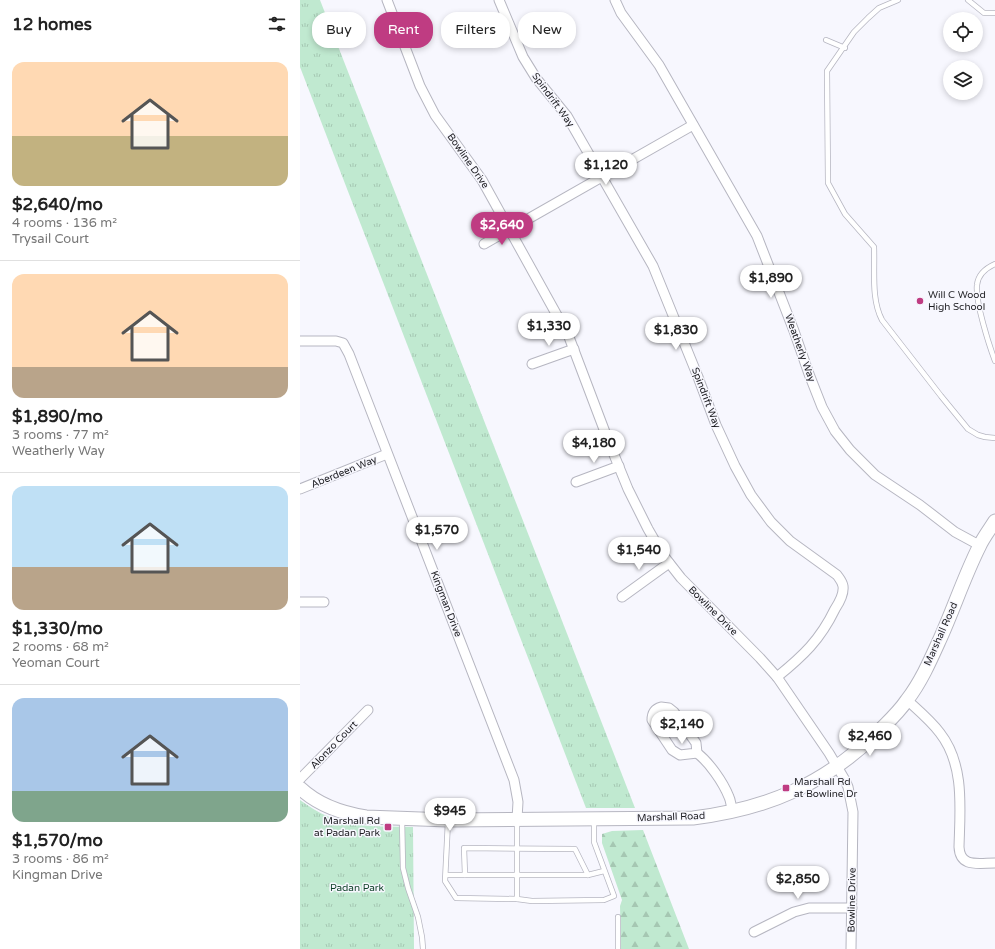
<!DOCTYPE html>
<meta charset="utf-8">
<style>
body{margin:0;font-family:"Varela Round",sans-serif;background:#f6f6f6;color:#222;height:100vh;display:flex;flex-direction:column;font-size:15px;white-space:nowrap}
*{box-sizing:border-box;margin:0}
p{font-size:13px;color:#767676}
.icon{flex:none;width:22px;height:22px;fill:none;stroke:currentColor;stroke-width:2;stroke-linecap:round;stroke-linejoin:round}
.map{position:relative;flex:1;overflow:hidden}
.drawer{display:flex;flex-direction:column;background:#fff;width:300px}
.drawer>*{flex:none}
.hud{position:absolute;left:12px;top:12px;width:380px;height:36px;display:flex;gap:8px}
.buttons{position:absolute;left:643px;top:12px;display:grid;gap:8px}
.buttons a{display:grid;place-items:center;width:40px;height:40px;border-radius:50%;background:#fff;box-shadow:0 2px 6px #0003;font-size:20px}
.price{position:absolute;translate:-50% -34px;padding:0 9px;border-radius:14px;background:#fff;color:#222;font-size:13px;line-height:26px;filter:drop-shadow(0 1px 2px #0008)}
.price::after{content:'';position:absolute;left:50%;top:24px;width:12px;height:9px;margin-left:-6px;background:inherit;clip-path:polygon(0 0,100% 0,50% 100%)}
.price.active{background:#bf3c82;color:#fff}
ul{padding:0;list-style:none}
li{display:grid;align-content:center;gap:8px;height:212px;padding:0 12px}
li+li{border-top:1px solid #e0e0e0}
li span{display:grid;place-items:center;height:124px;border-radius:12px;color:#555}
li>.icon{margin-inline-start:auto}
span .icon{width:72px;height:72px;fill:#fffc;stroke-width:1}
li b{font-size:17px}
h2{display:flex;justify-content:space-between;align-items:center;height:48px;padding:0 12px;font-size:17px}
.tag{padding:0 14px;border-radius:16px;background:#fff;box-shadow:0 2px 6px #0003;font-size:14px;line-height:36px}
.tag.active{background:#bf3c82;color:#fff}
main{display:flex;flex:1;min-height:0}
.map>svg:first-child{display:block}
</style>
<main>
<section class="drawer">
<h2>12 homes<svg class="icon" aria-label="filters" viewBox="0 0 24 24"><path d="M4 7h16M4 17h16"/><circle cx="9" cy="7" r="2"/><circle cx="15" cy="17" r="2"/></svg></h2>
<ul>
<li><span style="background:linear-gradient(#ffd9b3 60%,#c2b280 0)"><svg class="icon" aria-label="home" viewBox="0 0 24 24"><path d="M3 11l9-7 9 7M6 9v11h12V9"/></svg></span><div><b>$2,640/mo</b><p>4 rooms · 136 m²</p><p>Trysail Court</p></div></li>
<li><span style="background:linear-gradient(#ffd9b3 75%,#b9a48a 0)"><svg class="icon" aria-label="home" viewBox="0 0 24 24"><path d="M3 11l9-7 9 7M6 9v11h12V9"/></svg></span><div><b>$1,890/mo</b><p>3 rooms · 77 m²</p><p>Weatherly Way</p></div></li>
<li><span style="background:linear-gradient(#bfe0f5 65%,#b9a48a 0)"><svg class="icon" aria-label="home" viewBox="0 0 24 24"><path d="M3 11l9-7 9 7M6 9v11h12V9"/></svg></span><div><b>$1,330/mo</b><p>2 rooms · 68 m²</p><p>Yeoman Court</p></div></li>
<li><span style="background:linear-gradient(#a9c7e8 75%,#7fa58c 0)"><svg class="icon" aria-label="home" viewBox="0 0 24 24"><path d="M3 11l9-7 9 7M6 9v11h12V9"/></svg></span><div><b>$1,570/mo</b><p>3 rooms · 86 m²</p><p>Kingman Drive</p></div></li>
</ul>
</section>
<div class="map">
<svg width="695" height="949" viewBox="0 0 695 949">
<defs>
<pattern id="forest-firs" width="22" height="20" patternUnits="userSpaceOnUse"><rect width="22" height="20" fill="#c0e9d0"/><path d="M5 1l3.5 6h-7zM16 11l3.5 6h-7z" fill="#a5c7b2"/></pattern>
<pattern id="park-tufts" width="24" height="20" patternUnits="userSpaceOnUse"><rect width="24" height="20" fill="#c0e9d0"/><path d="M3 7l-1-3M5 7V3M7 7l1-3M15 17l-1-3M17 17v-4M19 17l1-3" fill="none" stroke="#a5c7b2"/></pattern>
</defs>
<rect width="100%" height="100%" fill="#f7f7fe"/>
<!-- forest -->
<polygon fill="url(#forest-firs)" points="343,830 389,949 321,949 320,906 322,900 302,843 302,834 312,831"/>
<!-- park -->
<g fill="url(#park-tufts)">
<polygon points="0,0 20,0 335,808 286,808 0,67"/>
<path d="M0,800C39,829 67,826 113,827L114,949H0Z"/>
</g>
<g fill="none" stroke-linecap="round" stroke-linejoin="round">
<!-- lane casing -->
<g stroke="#b6b6c1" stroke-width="6">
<g id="lane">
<path d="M598,0L579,8L568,18L554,32L527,71L528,183L545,214L574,247C575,271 571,299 582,320L641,396L668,429L678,435L685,437L695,438"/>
<polyline points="668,0 684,13 695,13"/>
<polyline points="526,40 545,48"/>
<path d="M695,264C686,268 678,275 677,285C675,301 689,345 695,361"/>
<polyline points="102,820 103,868 108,888 118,917 122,937 123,949"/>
<polyline points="148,821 145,881 156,898 217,899 232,901 304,900 314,896 294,842 294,820"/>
<polyline points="146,875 288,875 304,871"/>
<polyline points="165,875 164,848 275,849 288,875"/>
<polyline points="217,899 217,820"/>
<polyline points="318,917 318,949"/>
</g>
</g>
<!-- street casing -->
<g stroke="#b6b6c1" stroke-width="11">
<g id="street">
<polyline points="87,0 120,86 135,115 182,180 269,337 308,440 328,489 348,529 363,555 381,578 460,658 477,677 529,753 545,780 548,787 553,812 551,949"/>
<path d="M199,0L223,57L236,78L267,116L353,266L398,377L416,425L435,466L451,495L471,522L490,541L537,575C539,578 542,581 543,586C544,593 539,603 535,609C520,640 503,656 477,677"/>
<polyline points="315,0 321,13 359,65 457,236 494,331 509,374 522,407 535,431 550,450 575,475 620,505 655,532 679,545"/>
<polyline points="184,244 393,125"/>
<polyline points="0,341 36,341 43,343 49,354 214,780 218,802 217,819"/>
<polyline points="232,364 274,349"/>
<polyline points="276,482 319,466"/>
<polyline points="0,489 87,454"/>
<polyline points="322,597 369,563"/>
<polyline points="0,602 24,602"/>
<path d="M607,700C619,711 631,721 640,733C665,765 660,809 659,847C660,868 678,863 695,863"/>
<path d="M361,707L369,708L374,712L396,743L397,753L380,755L372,750L352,720C352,713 354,709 361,707Z"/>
<path d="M397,753C409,762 423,782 429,797C431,801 431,807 433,812"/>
<polyline points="0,779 68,710"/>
<polyline points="454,932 494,912 509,908 552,908"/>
</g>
</g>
<!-- secondary casing -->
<g stroke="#b6b6c1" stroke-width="15">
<path id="secondary" d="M0,788C18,805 41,813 66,817L148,820L393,818C468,809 525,784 579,731C589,721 599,712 607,700C621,682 631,659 640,639C654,608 664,577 679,547C683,538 690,529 695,521"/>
</g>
<!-- lane -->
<use href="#lane" stroke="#fff" stroke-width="4.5"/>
<!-- street -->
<use href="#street" stroke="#fff" stroke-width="9"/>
<!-- secondary -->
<use href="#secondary" stroke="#fff" stroke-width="13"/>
</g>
<!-- markers -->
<g fill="#bf3c82" stroke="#f7f7fe" stroke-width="1.5">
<circle cx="620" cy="301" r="4"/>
<rect x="482" y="784" width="8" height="8" rx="2"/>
<rect x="84" y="823" width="8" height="8" rx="2"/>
</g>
<g text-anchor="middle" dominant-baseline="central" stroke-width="3" stroke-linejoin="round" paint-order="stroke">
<!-- street labels -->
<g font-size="10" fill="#1d1d21" stroke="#f7f7fe">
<text transform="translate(253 100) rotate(54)">Spindrift Way</text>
<text transform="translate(168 161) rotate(55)">Bowline Drive</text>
<text transform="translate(500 348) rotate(70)">Weatherly Way</text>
<text transform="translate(406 398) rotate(69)">Spindrift Way</text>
<text transform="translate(44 472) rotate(-22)">Aberdeen Way</text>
<text transform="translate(146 604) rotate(69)">Kingman Drive</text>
<text transform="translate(413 611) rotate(45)">Bowline Drive</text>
<text transform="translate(641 634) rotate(-66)">Marshall Road</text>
<text transform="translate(34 745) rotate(-46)">Alonzo Court</text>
<text transform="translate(371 817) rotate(-2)">Marshall Road</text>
<text transform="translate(552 900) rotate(-89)">Bowline Drive</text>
</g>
<!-- poi labels -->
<g font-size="10" fill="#1d1d21" stroke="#f7f7fe" text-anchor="start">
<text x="628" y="295">Will C Wood<tspan x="628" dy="12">High School</tspan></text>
<text x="494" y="782">Marshall Rd<tspan x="494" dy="12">at Bowline Dr</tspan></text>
<text x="80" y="821" text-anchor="end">Marshall Rd<tspan x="80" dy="12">at Padan Park</tspan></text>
</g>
<!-- park labels -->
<g font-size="10" fill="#104129" stroke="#f7f7fe">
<text x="57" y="888">Padan Park</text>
</g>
</g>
</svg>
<div class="buttons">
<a><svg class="icon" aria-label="locate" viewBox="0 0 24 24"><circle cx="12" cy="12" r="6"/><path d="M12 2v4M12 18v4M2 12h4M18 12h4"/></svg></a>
<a><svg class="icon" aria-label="layers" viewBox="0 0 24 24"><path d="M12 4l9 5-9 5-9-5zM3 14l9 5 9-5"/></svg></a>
</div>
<b class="price" style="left:306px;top:186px">$1,120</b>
<b class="price active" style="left:202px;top:246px">$2,640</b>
<b class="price" style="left:471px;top:299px">$1,890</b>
<b class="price" style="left:249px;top:347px">$1,330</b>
<b class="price" style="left:376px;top:351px">$1,830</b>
<b class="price" style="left:294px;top:464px">$4,180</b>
<b class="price" style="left:137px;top:551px">$1,570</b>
<b class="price" style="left:339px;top:571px">$1,540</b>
<b class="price" style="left:382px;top:745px">$2,140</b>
<b class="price" style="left:570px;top:757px">$2,460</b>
<b class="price" style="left:150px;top:832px">$945</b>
<b class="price" style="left:498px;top:900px">$2,850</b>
<div class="hud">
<a class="tag">Buy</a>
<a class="tag active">Rent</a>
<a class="tag">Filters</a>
<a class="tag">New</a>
</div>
</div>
</main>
